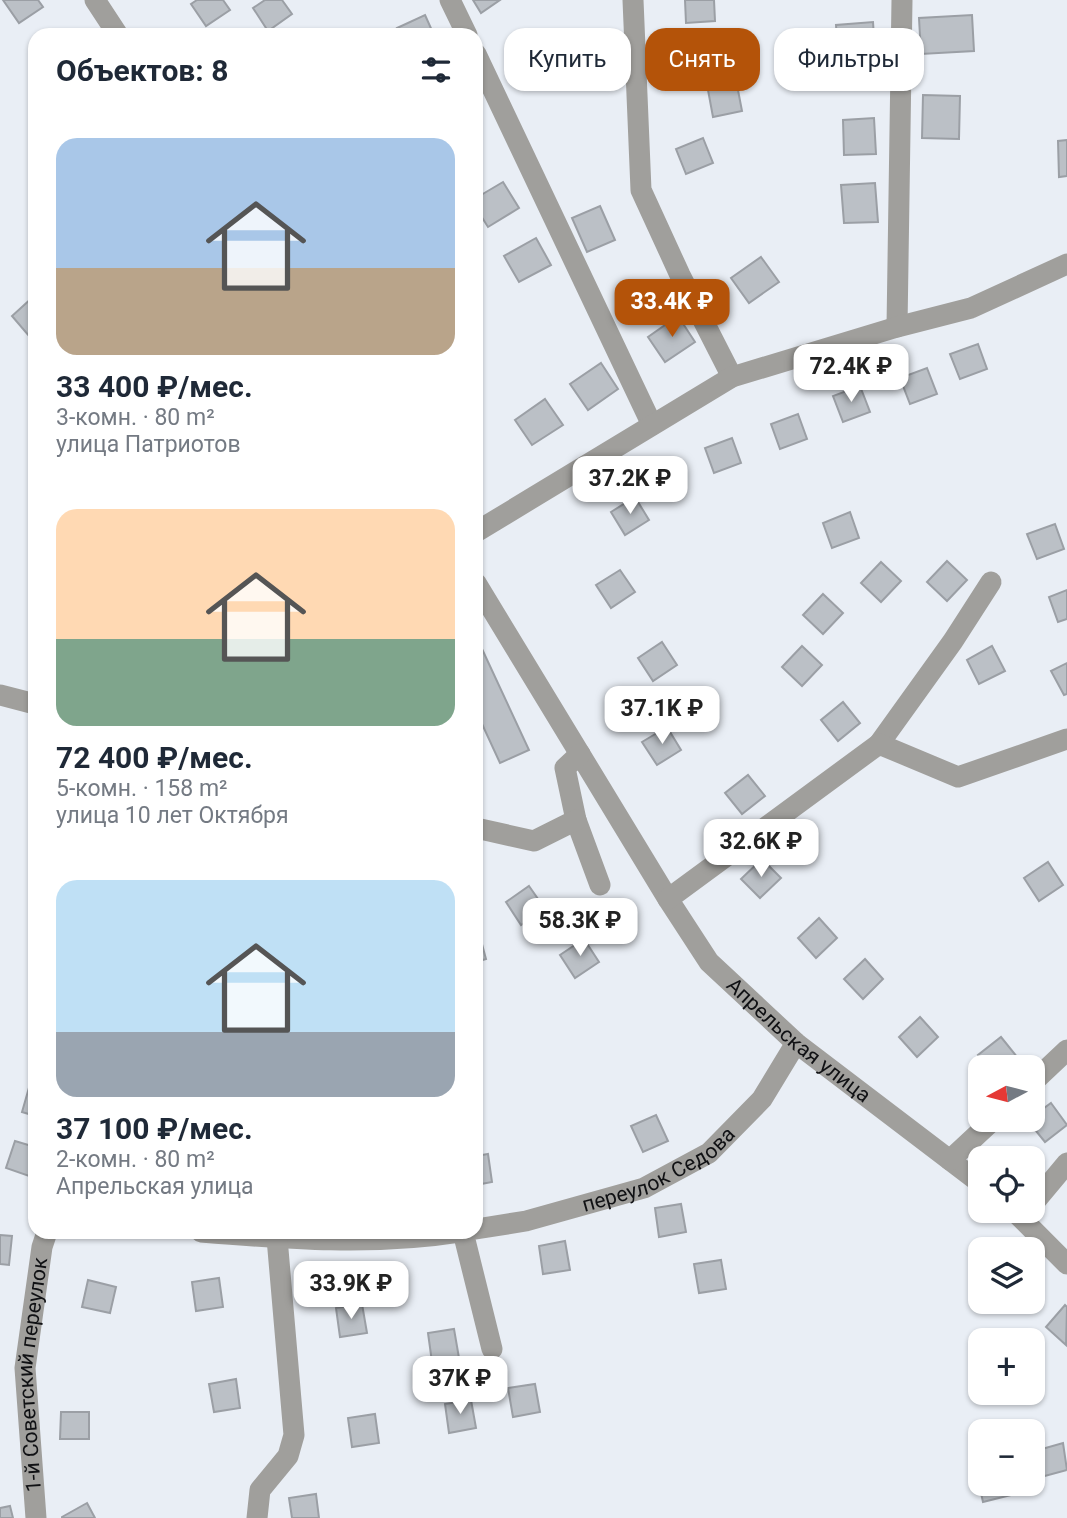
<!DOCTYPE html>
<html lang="ru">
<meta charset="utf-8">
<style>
body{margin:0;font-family:Roboto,sans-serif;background:#f2f2f3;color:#1f2937;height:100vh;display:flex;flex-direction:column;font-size:26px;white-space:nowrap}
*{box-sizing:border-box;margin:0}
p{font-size:23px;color:#747a83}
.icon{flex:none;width:38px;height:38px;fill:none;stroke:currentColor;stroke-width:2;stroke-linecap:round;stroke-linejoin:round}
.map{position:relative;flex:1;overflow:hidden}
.details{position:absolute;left:28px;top:28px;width:455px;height:1211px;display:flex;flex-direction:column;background:#fff;border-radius:21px;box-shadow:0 2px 5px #0004}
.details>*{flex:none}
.guide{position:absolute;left:504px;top:28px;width:457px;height:63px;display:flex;gap:14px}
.needle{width:46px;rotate:263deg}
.tools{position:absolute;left:968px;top:1055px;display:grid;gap:14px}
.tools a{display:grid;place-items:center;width:77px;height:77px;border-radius:14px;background:#fff;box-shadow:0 2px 5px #0004;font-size:35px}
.price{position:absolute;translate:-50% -60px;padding:0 16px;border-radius:14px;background:#fff;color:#222;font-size:23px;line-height:46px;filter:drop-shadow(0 2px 4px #0008)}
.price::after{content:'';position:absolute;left:50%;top:42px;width:21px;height:16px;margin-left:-10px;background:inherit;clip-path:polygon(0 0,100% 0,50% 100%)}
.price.current{background:#b45309;color:#fff}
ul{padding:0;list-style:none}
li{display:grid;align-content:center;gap:14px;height:371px;padding:0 28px}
li span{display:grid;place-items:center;height:217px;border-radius:21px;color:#555}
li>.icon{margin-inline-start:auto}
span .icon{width:126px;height:126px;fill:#fffc;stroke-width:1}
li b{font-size:30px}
h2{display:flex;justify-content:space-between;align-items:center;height:84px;padding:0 28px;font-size:30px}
.pill{padding:0 24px;border-radius:21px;background:#fff;box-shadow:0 2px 5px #0004;font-size:24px;line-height:63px}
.pill.current{background:#b45309;color:#fff}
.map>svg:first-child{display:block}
</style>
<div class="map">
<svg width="1067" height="1518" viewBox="0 0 1067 1518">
<rect width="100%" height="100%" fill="#e9eef5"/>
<!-- building -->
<g fill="#bbc0c6" stroke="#9b9fa5" stroke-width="2">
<polygon points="3,0 38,0 43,7 19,23"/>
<polygon points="197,0 223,0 230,10 206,26 191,4"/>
<polygon points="265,0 282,0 292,14 268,31 253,8"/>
<polygon points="473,0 500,0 481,13"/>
<polygon points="685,0 714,0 715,21 686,23"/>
<polygon points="425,15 434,35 401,35 397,28"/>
<polygon points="972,15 974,51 921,54 919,18"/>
<polygon points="873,22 876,67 839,69 836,25"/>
<polygon points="737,85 742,111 713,117 708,90"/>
<polygon points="923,95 960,96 959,139 922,138"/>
<polygon points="874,118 876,154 844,155 843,120"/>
<polygon points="703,138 713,163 686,174 676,149"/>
<polygon points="1067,140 1067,176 1059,177 1058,141"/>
<polygon points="503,182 519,208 488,227 476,208 476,198"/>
<polygon points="875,183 878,222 844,223 841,185"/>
<polygon points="600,206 615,240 587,252 572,218"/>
<polygon points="536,238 551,265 519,282 504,256"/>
<polygon points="761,257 779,282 749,303 731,278"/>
<polygon points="33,297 35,332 29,336 12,316"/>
<polygon points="678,316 695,342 665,362 648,337"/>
<polygon points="978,344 987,369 960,379 950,354"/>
<polygon points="601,363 618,389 588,410 570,384"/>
<polygon points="927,368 937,394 910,404 900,378"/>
<polygon points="860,386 870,412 843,422 833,396"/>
<polygon points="545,399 563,425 532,445 515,420"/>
<polygon points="798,414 807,439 780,449 771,424"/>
<polygon points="732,438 741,463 714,473 705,448"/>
<polygon points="635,497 649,520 625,535 611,512"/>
<polygon points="850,512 859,538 832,548 823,523"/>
<polygon points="1055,524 1064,549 1037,559 1027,534"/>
<polygon points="947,561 967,580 947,601 927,582"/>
<polygon points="881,562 901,581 881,602 861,583"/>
<polygon points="620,570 635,592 611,608 596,585"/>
<polygon points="1067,590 1067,619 1058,622 1049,597"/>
<polygon points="823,594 843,613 823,634 803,615"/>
<polygon points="476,636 529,750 500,763 476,711"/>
<polygon points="662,642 677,665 653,681 638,658"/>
<polygon points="802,646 822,665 802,686 782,667"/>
<polygon points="992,646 1005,671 979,684 967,660"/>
<polygon points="1067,663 1067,694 1064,695 1051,671"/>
<polygon points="843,702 860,723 838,741 821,720"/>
<polygon points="667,727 681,750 657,765 642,742"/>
<polygon points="748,775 765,796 742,814 725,793"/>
<polygon points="762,859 781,878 760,898 741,879"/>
<polygon points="1048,862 1063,885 1039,901 1024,878"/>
<polygon points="529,886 545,909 521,925 506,902"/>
<polygon points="819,918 837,938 816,958 798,938"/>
<polygon points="479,933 486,959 476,962 476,934"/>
<polygon points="584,939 599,962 575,978 560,955"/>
<polygon points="865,959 883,979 863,999 844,979"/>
<polygon points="920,1017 938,1037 917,1057 899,1037"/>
<polygon points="1001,1037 1018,1058 1006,1068 988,1068 978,1055"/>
<polygon points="30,1084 35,1086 35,1116 22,1112"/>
<polygon points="1051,1103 1067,1125 1045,1142 1028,1121 1032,1120 1032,1117"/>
<polygon points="656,1115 668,1141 643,1152 631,1126"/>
<polygon points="15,1141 35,1147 35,1167 32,1177 6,1168"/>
<polygon points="488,1154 492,1182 476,1185 476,1156"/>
<polygon points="681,1204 686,1232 659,1237 655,1208"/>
<polygon points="0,1235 12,1236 9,1265 0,1264"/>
<polygon points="565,1241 570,1270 543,1274 539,1246"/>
<polygon points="721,1260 726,1289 699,1293 694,1264"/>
<polygon points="219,1278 223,1307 196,1311 192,1282"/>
<polygon points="88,1280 116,1287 110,1313 82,1307"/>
<polygon points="362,1304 367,1333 340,1337 336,1308"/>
<polygon points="1065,1305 1067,1307 1066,1345 1046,1327"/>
<polygon points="454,1329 459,1358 432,1362 428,1333"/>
<polygon points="236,1379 240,1408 214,1412 209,1384"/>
<polygon points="535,1384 540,1412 513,1417 508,1388"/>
<polygon points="995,1393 1019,1393 1001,1403"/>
<polygon points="471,1400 476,1428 449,1433 445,1404"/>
<polygon points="61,1412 89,1412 89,1439 60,1439"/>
<polygon points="375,1414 379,1443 352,1447 348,1418"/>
<polygon points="1063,1443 1067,1470 1041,1477 1035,1451"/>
<polygon points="977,1475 980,1475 980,1484 1009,1484 1011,1495 983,1502"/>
<polygon points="316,1494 319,1518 292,1518 289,1498"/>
<polygon points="87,1503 95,1518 62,1518 62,1517"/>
<polygon points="10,1506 13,1518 0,1518 0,1508"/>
</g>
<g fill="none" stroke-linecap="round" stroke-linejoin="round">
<!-- minor -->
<g stroke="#a09f9c" stroke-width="21">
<polyline points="95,0 118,35"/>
<polyline points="450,0 467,35"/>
<polyline points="633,0 641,190 680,275 732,377"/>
<polyline points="476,54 652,425"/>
<polyline points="897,327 902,0"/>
<polyline points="476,532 732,377 897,327 971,308 1067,264"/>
<path id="s1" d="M476,583L668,899L709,962L796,1043L980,1183"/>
<polyline points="0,695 35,704"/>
<polyline points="879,744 953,641 991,582"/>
<polyline points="580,754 565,768 576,820 600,885"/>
<polyline points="476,828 534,841 576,820"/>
<polyline points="668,899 879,744 958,777 1067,739"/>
<polyline points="1032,1083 1067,1050"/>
<polyline points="950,1160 993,1120"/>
<polyline points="1032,1205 1067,1163"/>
<polyline points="1014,1211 1067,1264"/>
<path id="s2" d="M476,1229L526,1221L644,1188L709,1153L762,1099L796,1043"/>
<path d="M201,1232C287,1239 375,1246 461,1232"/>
<polyline points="463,1232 492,1349"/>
<path id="s3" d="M36,1518L25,1368L42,1247L47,1232"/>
<polyline points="257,1518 260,1490 288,1456 294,1435 277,1238"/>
</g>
</g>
<g text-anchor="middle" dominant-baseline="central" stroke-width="7" stroke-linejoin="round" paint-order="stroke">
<!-- street labels -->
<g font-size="21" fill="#101114" stroke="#e9eef5">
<text stroke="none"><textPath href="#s1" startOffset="564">Апрельская улица</textPath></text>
<text stroke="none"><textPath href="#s2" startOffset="194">переулок Седова</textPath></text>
<text stroke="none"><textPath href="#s3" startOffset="144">1-й Советский переулок</textPath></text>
</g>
</g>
</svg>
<div class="tools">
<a><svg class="needle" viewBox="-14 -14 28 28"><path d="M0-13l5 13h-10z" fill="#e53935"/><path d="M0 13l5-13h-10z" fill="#747a83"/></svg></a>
<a><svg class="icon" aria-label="locate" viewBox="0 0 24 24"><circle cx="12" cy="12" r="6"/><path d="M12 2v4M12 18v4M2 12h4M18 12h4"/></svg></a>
<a><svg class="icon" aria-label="layers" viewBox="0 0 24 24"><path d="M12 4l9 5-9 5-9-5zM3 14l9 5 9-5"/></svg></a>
<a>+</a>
<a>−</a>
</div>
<b class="price current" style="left:672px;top:339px">33.4K ₽</b>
<b class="price" style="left:851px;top:404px">72.4K ₽</b>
<b class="price" style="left:630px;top:516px">37.2K ₽</b>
<b class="price" style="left:662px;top:746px">37.1K ₽</b>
<b class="price" style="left:761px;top:879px">32.6K ₽</b>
<b class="price" style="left:580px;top:958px">58.3K ₽</b>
<b class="price" style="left:351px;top:1321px">33.9K ₽</b>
<b class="price" style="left:460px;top:1416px">37K ₽</b>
<div class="guide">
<a class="pill">Купить</a>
<a class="pill current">Снять</a>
<a class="pill">Фильтры</a>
</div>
<section class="details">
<h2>Объектов: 8<svg class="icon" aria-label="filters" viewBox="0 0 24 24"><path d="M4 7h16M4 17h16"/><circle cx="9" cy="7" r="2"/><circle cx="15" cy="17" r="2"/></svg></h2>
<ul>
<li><span style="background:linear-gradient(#a9c7e8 60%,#b9a48a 0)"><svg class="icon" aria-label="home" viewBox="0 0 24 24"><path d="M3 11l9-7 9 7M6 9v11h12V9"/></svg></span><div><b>33 400 ₽/мес.</b><p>3-комн. · 80 m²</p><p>улица Патриотов</p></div></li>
<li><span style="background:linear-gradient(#ffd9b3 60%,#7fa58c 0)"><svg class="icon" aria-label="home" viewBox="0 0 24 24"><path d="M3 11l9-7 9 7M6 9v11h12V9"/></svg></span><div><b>72 400 ₽/мес.</b><p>5-комн. · 158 m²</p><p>улица 10 лет Октября</p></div></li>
<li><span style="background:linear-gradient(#bfe0f5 70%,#9aa5b1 0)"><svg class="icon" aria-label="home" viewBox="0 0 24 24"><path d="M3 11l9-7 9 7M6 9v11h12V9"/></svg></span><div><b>37 100 ₽/мес.</b><p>2-комн. · 80 m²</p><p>Апрельская улица</p></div></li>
</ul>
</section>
</div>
